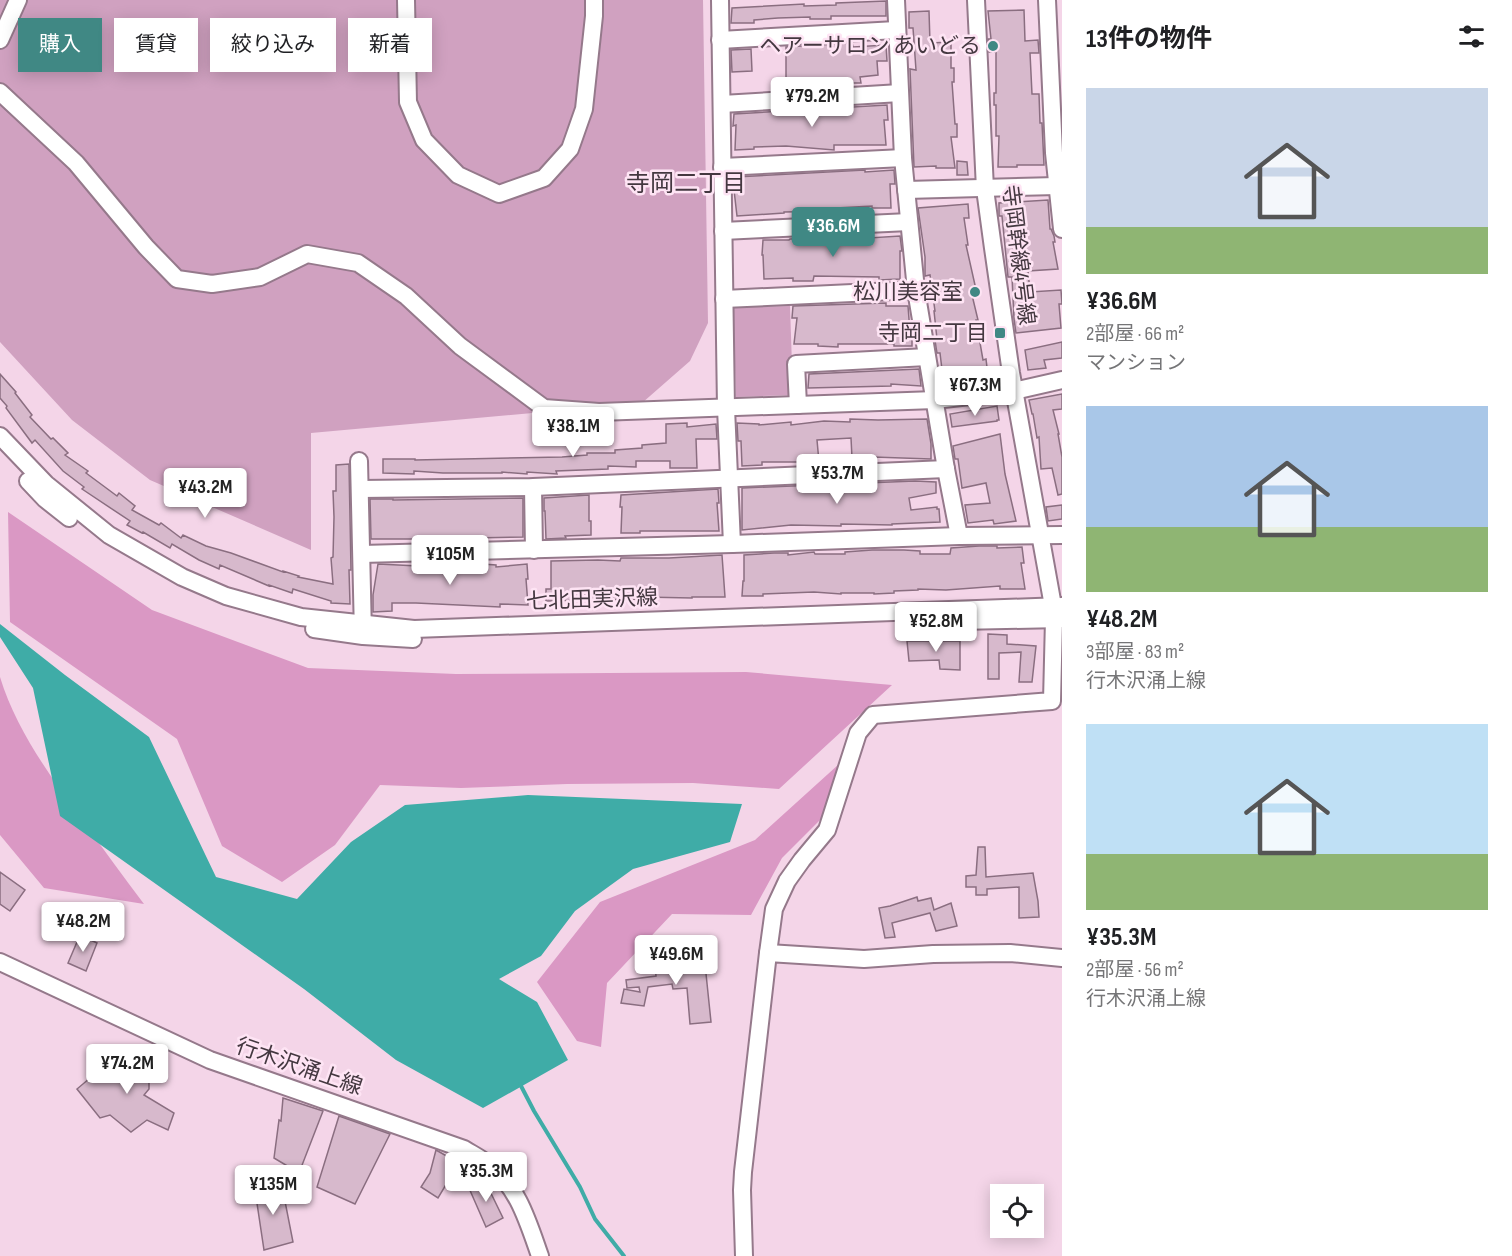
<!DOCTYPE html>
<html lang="ja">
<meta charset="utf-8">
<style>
body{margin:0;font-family:"Sofia Sans Condensed","Noto Sans JP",sans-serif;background:#f2f2f2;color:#202124;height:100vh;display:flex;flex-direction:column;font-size:22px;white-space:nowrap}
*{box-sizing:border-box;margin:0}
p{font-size:20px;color:#757577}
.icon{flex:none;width:33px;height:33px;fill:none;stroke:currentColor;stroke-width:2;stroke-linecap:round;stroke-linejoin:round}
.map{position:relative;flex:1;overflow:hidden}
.side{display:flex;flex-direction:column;background:#fff;width:450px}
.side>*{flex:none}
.top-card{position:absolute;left:18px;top:18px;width:570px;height:54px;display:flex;gap:12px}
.fabs{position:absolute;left:990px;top:1184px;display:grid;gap:12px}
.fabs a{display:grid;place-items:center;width:54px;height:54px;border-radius:0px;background:#fff;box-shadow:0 3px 15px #0003;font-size:30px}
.price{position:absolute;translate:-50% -51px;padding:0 14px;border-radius:6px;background:#fff;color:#222;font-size:20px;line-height:39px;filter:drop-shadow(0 2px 3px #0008)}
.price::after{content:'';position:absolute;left:50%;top:36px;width:18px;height:14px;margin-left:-9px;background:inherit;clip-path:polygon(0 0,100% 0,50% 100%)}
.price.selected{background:#408884;color:#fff}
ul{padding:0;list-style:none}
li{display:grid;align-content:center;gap:12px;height:318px;padding:0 24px}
li span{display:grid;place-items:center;height:186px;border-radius:0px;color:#555}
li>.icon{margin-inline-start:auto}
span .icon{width:108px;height:108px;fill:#fffc;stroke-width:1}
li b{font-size:26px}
h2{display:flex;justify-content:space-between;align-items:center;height:72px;padding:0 24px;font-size:26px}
.pill{padding:0 21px;border-radius:0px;background:#fff;box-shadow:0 3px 15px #0003;font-size:21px;line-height:54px}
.pill.selected{background:#408884;color:#fff}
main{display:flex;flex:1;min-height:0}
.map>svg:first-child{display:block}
</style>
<main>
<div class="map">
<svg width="1062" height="1256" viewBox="0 0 1062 1256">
<rect width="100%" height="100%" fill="#f4d5e8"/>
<!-- green -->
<g fill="#d0a1c0">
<polygon points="0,0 703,0 708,323 690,361 642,403 311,433 311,550 150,480 72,420 0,342"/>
<polygon points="790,306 793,395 736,397 733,307"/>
</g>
<!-- forest -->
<g fill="#da98c4">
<polygon points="8,512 152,610 308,668 456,674 746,672 892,685 779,789 693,783 567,784 461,788 380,785 335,845 282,882 222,846 177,739 10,622"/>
<path d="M0,677C16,730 51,777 83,821C103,849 123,876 144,904L44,888L0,835Z"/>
<polygon points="849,755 827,813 782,858 751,915 672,914 607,983 601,1047 577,1041 537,982 600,902 755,840"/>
</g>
<!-- water -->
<polygon fill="#3faca7" points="0,624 65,675 149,737 216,877 297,899 351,842 405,805 528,795 742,804 730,842 633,869 575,911 541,956 499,979 537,1002 568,1060 483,1108 396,1060 304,989 60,816 33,688 0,637"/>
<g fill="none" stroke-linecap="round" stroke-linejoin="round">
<!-- stream -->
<polyline stroke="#3faca7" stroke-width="4" points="520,1084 534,1111 580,1187 595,1219 624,1256"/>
</g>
<!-- building -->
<g fill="#d7b9cc" stroke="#8a6e80" stroke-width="1.5">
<polygon points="886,1 886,16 831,16 831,19 810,19 810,17 778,18 754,20 754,23 731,23 732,8 804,4 804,6 836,5 836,3"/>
<polygon points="1024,10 1025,41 1038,40 1039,53 1030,53 1032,94 1039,94 1040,123 1042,123 1044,165 1017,165 1017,167 998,167 999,136 996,136 996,105 994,105 994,93 996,93 996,52 989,52 988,39 991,39 988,11"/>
<polygon points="929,11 930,43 951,42 951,68 954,68 954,82 952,82 955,124 957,124 957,137 951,137 955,168 936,168 936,166 914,167 910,69 916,70 913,28 909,28 909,12"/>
<polygon points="852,43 853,47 886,45 887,61 877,61 878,75 860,77 861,83 786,83 786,47"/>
<polygon points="751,49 752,71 732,72 731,50"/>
<polygon points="887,105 888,120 884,120 886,145 834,145 834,150 786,146 754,147 754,149 735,150 736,125 733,126 734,114"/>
<polygon points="957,161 967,162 968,175 957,175"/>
<polygon points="865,170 865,172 894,170 895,184 890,184 891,208 872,208 872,206 837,208 837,211 784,212 784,213 737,216 734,190 735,177"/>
<polygon points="1048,200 1050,229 1051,229 1054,236 1055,242 1053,242 1058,269 1028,271 1030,292 1061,290 1062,304 1059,304 1061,328 1016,333 1014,319 1012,277 1008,277 1002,216 999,216 999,203"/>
<polygon points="968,204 969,218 964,218 968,245 966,245 977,294 972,295 978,320 976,320 983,360 986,359 988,376 968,378 943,378 940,353 937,353 936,347 935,340 937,339 934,311 935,311 930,275 925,276 925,257 918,208"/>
<polygon points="869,236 869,238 900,236 902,251 900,251 900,279 879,280 879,277 814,276 813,281 793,281 793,278 764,279 763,255 762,255 763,240 789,240 790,239"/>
<polygon points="886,303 886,306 908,306 910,332 912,332 912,346 894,346 894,344 838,344 838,347 818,346 818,344 794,344 797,318 792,318 793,306"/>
<polygon points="1062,342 1062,358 1044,360 1046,368 1028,370 1025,350"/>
<polygon points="919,369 921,386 891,384 891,386 808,388 809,374"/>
<polygon points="0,374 16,392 15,393 32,415 30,417 51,439 53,438 68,453 65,455 88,471 86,473 117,496 119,493 135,506 132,510 159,525 161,523 181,538 183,535 206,546 231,553 283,572 283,571 299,576 298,577 333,584 331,558 333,557 334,517 333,491 336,491 336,465 349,464 351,570 349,570 350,604 331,603 331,601 293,589 292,593 269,585 269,586 220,565 219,569 199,560 172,544 170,548 143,532 142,533 127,525 130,521 82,489 84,487 63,471 35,440 32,443 6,408 7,406 0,398"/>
<polygon points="1062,394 1062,409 1053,410 1059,434 1058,434 1062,457 1062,494 1058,495 1052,468 1041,469 1039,437 1037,438 1033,414 1032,414 1029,400"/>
<polygon points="997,406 999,420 997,420 997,421 952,427 950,414"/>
<polygon points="850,419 878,420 927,419 931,444 931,459 873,457 852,458 851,438 817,440 819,462 762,462 762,465 742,466 741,441 738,441 737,423 759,424 759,425 791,422 791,425 824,421 850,422"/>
<polygon points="687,423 687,427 716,424 717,439 696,439 697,468 670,468 670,461 636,461 636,467 608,466 608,469 556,471 557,474 527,472 527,474 502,472 502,473 443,473 414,471 414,474 383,473 383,459 415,459 415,460 562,457 587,455 587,453 615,453 615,450 642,448 642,445 666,443 666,424"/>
<polygon points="1000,434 1005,474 1016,521 994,524 993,520 968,523 965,505 990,503 986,483 962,488 958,459 955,459 953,446"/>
<polygon points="915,481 936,482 936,493 909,498 911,510 937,507 937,509 939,509 940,522 892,524 892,525 841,524 841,526 791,525 742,530 742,488"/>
<polygon points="718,489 719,503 717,503 719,531 640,531 640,533 621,533 622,507 620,507 621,495"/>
<polygon points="589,495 589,521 591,521 591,535 565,536 566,538 546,539 545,511 544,511 544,498"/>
<polygon points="523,498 523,537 473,538 447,536 447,539 371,539 370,499 393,499 393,500"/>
<polygon points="1062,505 1062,519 1048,521 1046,507"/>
<polygon points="979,546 997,546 997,548 1022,547 1024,563 1021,563 1025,589 1000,589 1000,586 946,590 918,589 918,590 894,591 894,593 874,594 874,593 841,593 841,594 814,592 763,594 763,596 742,596 743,581 744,581 744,555 774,553 788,553 788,555 814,552 815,554 845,554 845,552 872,550 904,550 920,551 920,554 950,554 951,548"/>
<polygon points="722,555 725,597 692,597 692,598 643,597 643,599 546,601 546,589 551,589 551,561 598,560 620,561 621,558 669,558"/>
<polygon points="378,564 418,566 418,567 453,567 453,565 482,564 496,565 496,567 527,564 528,579 526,579 528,605 500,604 500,607 416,603 392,603 392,611 373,612 373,595"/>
<polygon points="988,634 1007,635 1007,644 1036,646 1032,682 1019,682 1021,652 999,653 999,679 988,679"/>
<polygon points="907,641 960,641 960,670 940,669 939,660 909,661"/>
<polygon points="978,847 985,847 986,877 1033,873 1038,901 1039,917 1019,918 1019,887 987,889 987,895 976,895 976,887 966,887 966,876 976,875"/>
<polygon points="0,872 25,890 10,911 0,904"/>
<polygon points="917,897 918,901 931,898 934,910 951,903 957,926 936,931 930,913 892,923 895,937 885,938 879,908 890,906"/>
<polygon points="80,935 97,943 86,971 68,963"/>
<polygon points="684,947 686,962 689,962 689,966 705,964 711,1022 690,1024 687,988 673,989 672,984 648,987 644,1006 621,1003 624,989 640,992 639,987 627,988 626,980 656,976 655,965 674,963 672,948"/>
<polygon points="146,1050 159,1060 149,1074 149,1089 144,1095 174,1113 168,1130 147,1120 131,1132 110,1115 100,1118 77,1089 103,1067 111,1079"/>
<polygon points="283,1098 323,1111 299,1173 274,1158 279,1120 281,1121"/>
<polygon points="339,1116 390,1134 355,1204 317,1187"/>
<polygon points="436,1150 459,1163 438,1198 421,1187 430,1173"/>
<polygon points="484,1179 503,1218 486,1227 469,1188"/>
<polygon points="281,1181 293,1242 264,1250 255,1190"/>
</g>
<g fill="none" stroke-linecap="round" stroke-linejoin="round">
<!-- minor casing -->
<g stroke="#95798b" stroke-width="20">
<g id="minor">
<polyline points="406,0 408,102 424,140 458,175 499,194 544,178 570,149 584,109 594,16 594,0"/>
<polyline points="720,0 726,408 732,544"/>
<polyline points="896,0 903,158 916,290 946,469 959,536"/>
<polyline points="1047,0 1054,153 1062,229"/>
<polyline points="0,40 18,0"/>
<polyline points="720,40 896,30"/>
<polyline points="0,92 76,163 146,247 177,279 212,284 260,277 307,254 358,263 406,296 460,346 544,408 599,412 935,400 1014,391 1062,380"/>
<polyline points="722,104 900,93"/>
<polyline points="722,167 903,158"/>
<polyline points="906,190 1057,186"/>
<polyline points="723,231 909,222"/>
<polyline points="724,299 916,290"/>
<polyline points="798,405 796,364 927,357"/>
<polyline points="0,436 46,484 109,535 182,577 226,596 301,617 414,629 1062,606"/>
<polyline points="359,461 363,634"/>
<polyline points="28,481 45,499 69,518"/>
<polyline points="533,487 534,550"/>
<polyline points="360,489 533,487 946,469"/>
<polyline points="362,554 732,544 959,536 1062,535"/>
<polyline points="958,621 1062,619"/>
<polyline points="314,629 363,636 413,639"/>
<polyline points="768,953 774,909 787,881 802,860 827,830 858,733 873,715 1052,701 1054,619 1053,606 1011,373 993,248 985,189 976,0"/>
<path d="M0,962L210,1060L464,1149C472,1154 480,1158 488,1164C518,1186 528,1222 540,1256"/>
<polyline points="744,1256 742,1190 743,1172 768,953 864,959 933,954 1010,953 1062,958"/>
</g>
</g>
<!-- minor -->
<use href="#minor" stroke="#fff" stroke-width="16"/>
</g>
<!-- markers -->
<g fill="#408884" stroke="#fee4f4" stroke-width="2">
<circle cx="993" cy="46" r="6"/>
<circle cx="975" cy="292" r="6"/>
<rect x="994" y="327" width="12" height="12" rx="3"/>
</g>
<g text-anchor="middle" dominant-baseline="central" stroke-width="5" stroke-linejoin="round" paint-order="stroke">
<!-- poi labels -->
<g font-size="22" fill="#443840" stroke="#fee4f4" text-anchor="end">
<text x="981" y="46">ヘアーサロン あいどる</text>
<text x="963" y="292">松川美容室</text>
<text x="988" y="333">寺岡二丁目</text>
</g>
<!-- street labels -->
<g font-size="22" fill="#443840" stroke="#fee4f4">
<text transform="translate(1018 255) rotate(83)">寺岡幹線4号線</text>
<text transform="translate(592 600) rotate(-2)">七北田実沢線</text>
<text transform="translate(299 1067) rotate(19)">行木沢涌上線</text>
</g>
<!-- neighbourhood labels -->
<g font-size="24" fill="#443840" stroke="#fee4f4">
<text x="686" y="183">寺岡二丁目</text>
</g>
</g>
</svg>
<div class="fabs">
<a><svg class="icon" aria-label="locate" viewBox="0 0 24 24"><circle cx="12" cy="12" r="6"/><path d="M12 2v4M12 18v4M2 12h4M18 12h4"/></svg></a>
</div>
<b class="price" style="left:812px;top:128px">¥79.2M</b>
<b class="price selected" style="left:833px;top:258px">¥36.6M</b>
<b class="price" style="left:975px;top:417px">¥67.3M</b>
<b class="price" style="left:573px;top:458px">¥38.1M</b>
<b class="price" style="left:837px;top:505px">¥53.7M</b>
<b class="price" style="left:205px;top:519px">¥43.2M</b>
<b class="price" style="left:450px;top:586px">¥105M</b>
<b class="price" style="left:936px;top:653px">¥52.8M</b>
<b class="price" style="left:83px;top:953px">¥48.2M</b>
<b class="price" style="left:676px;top:986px">¥49.6M</b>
<b class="price" style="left:127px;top:1095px">¥74.2M</b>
<b class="price" style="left:486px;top:1203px">¥35.3M</b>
<b class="price" style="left:273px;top:1216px">¥135M</b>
<div class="top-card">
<a class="pill selected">購入</a>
<a class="pill">賃貸</a>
<a class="pill">絞り込み</a>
<a class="pill">新着</a>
</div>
</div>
<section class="side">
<h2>13件の物件<svg class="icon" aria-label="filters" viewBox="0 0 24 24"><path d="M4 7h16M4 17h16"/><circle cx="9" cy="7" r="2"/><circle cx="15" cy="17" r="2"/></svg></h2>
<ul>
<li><span style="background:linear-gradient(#c9d6e8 75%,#8fb573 0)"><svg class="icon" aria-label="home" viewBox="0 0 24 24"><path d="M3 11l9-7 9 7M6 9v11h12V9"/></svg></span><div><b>¥36.6M</b><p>2部屋 · 66 m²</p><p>マンション</p></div></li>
<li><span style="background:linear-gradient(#a9c7e8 65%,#8fb573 0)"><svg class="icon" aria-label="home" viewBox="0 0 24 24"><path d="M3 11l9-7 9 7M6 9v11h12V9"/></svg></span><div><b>¥48.2M</b><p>3部屋 · 83 m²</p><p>行木沢涌上線</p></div></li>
<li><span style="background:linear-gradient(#bfe0f5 70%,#8fb573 0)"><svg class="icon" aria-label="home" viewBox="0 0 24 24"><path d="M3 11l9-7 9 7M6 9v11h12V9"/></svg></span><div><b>¥35.3M</b><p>2部屋 · 56 m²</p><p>行木沢涌上線</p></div></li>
</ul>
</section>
</main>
